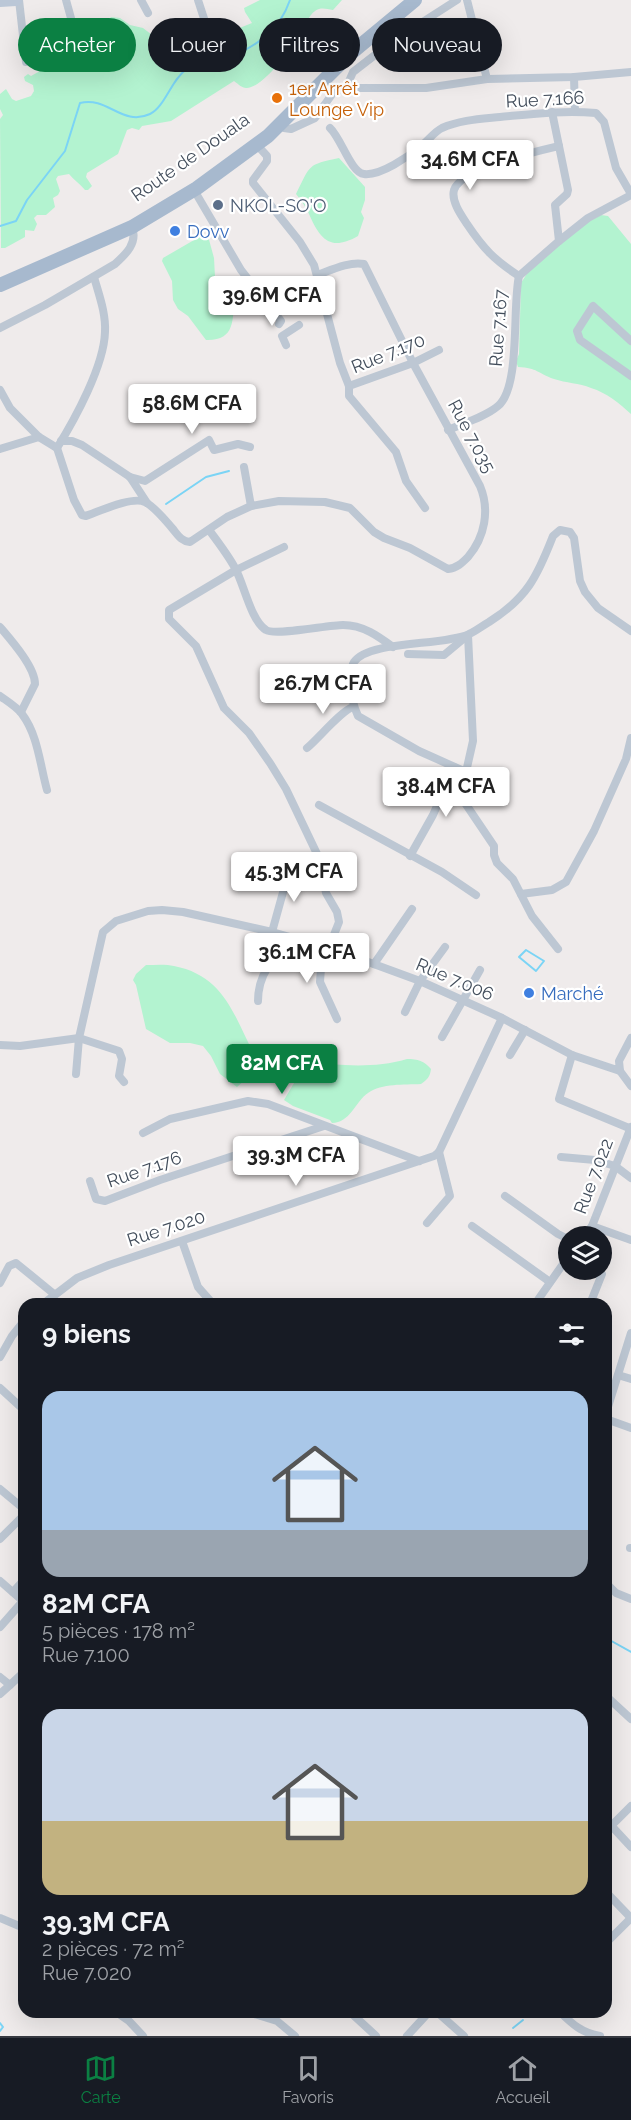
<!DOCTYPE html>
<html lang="fr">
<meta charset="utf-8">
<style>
body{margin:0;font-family:Raleway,sans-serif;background:#242831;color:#f1f3f6;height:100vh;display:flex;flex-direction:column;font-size:22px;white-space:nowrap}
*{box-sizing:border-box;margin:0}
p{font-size:20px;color:#9ea1a6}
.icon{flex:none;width:33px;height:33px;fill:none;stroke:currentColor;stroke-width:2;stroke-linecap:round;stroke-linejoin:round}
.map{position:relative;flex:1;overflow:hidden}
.side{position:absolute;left:18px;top:1298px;width:594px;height:720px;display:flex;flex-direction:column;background:#171b24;border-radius:18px;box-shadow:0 6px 24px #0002}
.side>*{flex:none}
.top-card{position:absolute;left:18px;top:18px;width:596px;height:54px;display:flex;gap:12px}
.fabs{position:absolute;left:558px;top:1226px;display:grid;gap:12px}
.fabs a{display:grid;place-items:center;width:54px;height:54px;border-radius:50%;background:#171b24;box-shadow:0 6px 24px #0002;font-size:30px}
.price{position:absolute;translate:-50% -51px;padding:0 14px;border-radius:6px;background:#fff;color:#222;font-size:20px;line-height:39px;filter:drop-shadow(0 2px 3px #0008)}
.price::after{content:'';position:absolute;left:50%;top:36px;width:18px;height:14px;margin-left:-9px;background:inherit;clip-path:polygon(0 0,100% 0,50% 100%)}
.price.selected{background:#0b8043;color:#fff}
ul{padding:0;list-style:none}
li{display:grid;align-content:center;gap:12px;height:318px;padding:0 24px}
li span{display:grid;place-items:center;height:186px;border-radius:18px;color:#555}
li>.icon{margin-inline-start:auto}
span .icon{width:108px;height:108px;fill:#fffc;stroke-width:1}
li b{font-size:26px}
h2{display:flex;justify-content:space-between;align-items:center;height:72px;padding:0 24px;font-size:26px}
.chip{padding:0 21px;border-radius:27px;background:#171b24;box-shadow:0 6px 24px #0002;font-size:21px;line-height:54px}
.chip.selected{background:#0b8043;color:#fff}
.tab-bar{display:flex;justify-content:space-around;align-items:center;height:84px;border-top:2px solid #363941;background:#171b24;font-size:16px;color:#9ea1a6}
.tab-bar a{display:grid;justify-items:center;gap:3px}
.tab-bar .selected{color:#0b8043}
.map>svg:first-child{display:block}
</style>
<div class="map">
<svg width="631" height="2036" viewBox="0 0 631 2036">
<rect width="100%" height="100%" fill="#efebeb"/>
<!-- green -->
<g fill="#b3f3d0">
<path d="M260,0H342L333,10C326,9 321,7 315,11C308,16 306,25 302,31C294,45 263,89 246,88C242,88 238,84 234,81L171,121L142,126L139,130L132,128L127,130L118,154L87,173L86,177L92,186L88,190H85C80,184 74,180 69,174L58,176L56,179L60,191L58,195L53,198L55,207L46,215H37L34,218L37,224L34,231L25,230V237L5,248H1L0,119L3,115L0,109V94L6,89L12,99L16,101L31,96L34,91L33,85L25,81L24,77L28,74L31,76L76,51L95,36L111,17L120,18L130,25L143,28L160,41L167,48L212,55L229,45L227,33L252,23L245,12L244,8Z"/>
<path d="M339,158L365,187V200L361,212L364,218L358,236C330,252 320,239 309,214C306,207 301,200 296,194C311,164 307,165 339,158Z"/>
<path d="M601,215L608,216L631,244V414C619,403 607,393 591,388C579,383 566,383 554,379C537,373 538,368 518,367L516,361L519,354L521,283L535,261L586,223Z"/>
<path d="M201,236H208L214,258L215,277L234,298C233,320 235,341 206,340L188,316L178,309L173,300L172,281L162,261L163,258Z"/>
<path d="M146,965C155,965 166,964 174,966C226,976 235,1019 257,1060L258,1066L254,1072L237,1087L220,1074L211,1056L203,1046L190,1043H170L146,1029L136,985L133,980L136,974Z"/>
<path d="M407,1059C418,1059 424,1061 431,1069C430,1077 427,1080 421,1084C404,1085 382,1083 368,1093C355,1102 350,1123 332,1123L330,1120L293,1106L284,1100L294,1083L298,1064L305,1062C340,1065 373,1069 407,1059Z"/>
</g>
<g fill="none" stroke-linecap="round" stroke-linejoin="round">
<!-- stream -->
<g stroke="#7bd4f5" stroke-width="2">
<path d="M0,226L16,221L27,200L65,151L80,103C108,96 122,127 150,114C165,107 172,78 187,69C198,62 209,70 219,66C224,65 226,60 230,58C258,44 279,32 290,0"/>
<polyline points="166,504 206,477 229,471"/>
<polygon points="526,950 544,961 536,971 519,957"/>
<polyline points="606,1638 631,1652"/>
<polyline points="0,2023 3,2027 0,2031"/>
<polyline points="513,2028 523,2020"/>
</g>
<!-- minor -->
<g stroke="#bdc7d3" stroke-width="8">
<polyline points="19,0 26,62"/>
<polyline points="66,0 74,29"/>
<polyline points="141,0 148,13"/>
<polyline points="198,0 210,37"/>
<polyline points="467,0 487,79"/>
<polyline points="574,77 575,111"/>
<polyline points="346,88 353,72 393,41 457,0"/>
<polyline points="280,124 284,128 291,129 315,118 333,93 346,88 426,88 487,79 574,77 631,72"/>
<path d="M330,128C341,138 351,173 364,174C381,176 409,156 421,146C428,141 434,132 442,128C460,120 481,119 500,117C532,114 564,110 596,113L604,122L616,168L631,194"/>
<polyline points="257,145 267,156 267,161 253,180 253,183 300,242 314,265 340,363 349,386 349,396 396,452 406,481 425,508"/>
<polyline points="194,190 241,270 281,321 279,324"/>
<polyline points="559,241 588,218 631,195"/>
<path d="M519,276C494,260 483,248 467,224C461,215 451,201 454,190C461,168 538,151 559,146"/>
<path d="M0,328L45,305L115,264C126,254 138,243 132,227"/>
<polyline points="631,341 593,306 577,331 580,340 631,376"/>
<polyline points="286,345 282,336 299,325"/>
<polyline points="349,386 413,363 439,350"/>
<path d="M0,390L10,408L39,437L57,448L74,500L82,515L86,516C100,511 132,496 145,502C155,507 165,520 172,528C178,535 181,541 190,542L227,517L251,506L279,501L325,502L350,508L374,532L384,538L410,548L448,569C457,568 462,563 468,557C485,537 490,510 480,486L413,363L364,264C350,261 331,270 317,275"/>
<path d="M448,430C464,423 485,417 498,406C521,387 512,306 519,276L559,241L555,205L567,194L568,190L552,112"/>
<polyline points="61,441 72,441 82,445 130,477 147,503"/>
<path d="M57,448C75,419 104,366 105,332C106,313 99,295 94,277"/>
<polyline points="0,449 39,437"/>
<polyline points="244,467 251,506"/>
<polyline points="130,477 145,481 209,440 214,450 238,444 250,447"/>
<path d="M209,530C218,542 228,555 235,568C244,584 251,621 266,630C275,636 328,625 343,625C363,625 378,636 393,647"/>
<polyline points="284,547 236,570 169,610 169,619 196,646 224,708 249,733 270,763 286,789 318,856 326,893 337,912 339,922 321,968 320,982 337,1019"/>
<path d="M0,627C11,640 35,667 35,684L21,712"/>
<path d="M468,635L473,741L466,772L419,751L358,716C353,705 351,697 351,685C351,678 350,668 354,662C369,640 444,646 469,634C476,631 482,626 489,622C527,598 537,577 553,536L560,530L570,532L574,538L580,581L585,592L598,608L631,631"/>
<polyline points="408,654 444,655 468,635"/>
<path d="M0,696C7,701 17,707 22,714C38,735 40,765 47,790"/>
<path d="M307,748C318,739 342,710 353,707"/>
<polyline points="466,772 462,789 463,800 494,846 494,855 497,863 513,879 532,916 558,949"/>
<polyline points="319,805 442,872 476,895"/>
<polyline points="410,856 433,815 454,767"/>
<polyline points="521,894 552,890 566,882 594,831 626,759 631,738"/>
<polyline points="272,932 290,867"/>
<polyline points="374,964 412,909"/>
<path d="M258,1001C258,973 274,954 296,939"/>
<polyline points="405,1012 420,981 445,947"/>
<polyline points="442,1037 480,970"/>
<polyline points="0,1045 20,1046 79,1038 76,1074"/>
<polyline points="510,1055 525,1030"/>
<polyline points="572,1055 559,1099 629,1128"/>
<polyline points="620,1071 631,1086"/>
<polyline points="124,1082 119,1076 122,1059 119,1051 79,1038 103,932 116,921 148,911 162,910 183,912 272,932 330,948 420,981 502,1018 572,1055 620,1071 619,1061 631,1038"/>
<polyline points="143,1133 170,1119 248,1101 268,1104 419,1161"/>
<polyline points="561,1157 595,1160 615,1166 631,1178"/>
<polyline points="90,1181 96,1199 105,1201 160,1180 324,1126"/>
<polyline points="505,1196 558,1234 568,1239"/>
<polyline points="427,1223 450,1196 439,1152"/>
<polyline points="472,1226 550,1282"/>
<polyline points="592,1226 631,1240"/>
<polyline points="584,1236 592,1226 631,1127"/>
<polyline points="182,1241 198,1287 213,1304"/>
<polyline points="0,1283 9,1266 16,1263 54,1294"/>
<polyline points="43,1304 77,1278 109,1265 434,1156 439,1152 502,1018"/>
<polyline points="535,1304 568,1257"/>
<polyline points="590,1304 602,1274 597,1269"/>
<polyline points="0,1357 12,1336 24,1321"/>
<polyline points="618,1375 631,1379"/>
<polyline points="0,1388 24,1410"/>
<polyline points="606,1413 631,1333"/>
<polyline points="606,1419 631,1428"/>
<polyline points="0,1489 24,1509"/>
<polyline points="0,1539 24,1515"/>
<polyline points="630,1548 631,1548"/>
<polyline points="0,1581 24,1602"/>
<polyline points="606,1583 616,1593 631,1599"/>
<polyline points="13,1592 24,1580"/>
<polyline points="0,1627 23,1601"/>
<polyline points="0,1677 10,1685 24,1672"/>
<polyline points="0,1694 10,1685"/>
<polyline points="606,1696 631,1719"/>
<polyline points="606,1820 631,1847"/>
<polyline points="606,1831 631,1806"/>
<polyline points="606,1892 631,1918"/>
<polyline points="0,1918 24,1928"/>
<polyline points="606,1943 631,1918"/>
<polyline points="116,2012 129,2021 143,2036"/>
<polyline points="248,2012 277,2021 295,2036"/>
<polyline points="350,2012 376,2036"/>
<polyline points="437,2012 464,2036"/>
<path d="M560,2012C572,2024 582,2033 600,2036"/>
<polyline points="407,2036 429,2012"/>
</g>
<!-- secondary -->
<polyline stroke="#bbc7d7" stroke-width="12" points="0,1 16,0"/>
<!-- primary -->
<polyline stroke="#a7b9ce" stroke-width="14" points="0,285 132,227 197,188 268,136 350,54 415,0"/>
</g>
<!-- markers -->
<circle fill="#e8710a" stroke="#fff" stroke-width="2" cx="277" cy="98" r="6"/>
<circle fill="#5c6f8a" stroke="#fff" stroke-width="2" cx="218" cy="205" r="6"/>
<g fill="#3f7fe0" stroke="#fff" stroke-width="2">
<circle cx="175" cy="231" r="6"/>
<circle cx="529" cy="993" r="6"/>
</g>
<g text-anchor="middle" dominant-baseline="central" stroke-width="4.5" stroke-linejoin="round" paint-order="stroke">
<!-- food labels -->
<g font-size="18" fill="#c56008" stroke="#fff" text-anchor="start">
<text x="289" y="88">1er Arrêt<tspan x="289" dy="21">Lounge Vip</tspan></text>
</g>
<!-- street labels -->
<g font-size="18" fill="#424d5b" stroke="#fff">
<text transform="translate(545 99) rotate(-3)">Rue 7.166</text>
<text transform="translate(190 157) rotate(-35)">Route de Douala</text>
<text transform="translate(498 328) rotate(-86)">Rue 7.167</text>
<text transform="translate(388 353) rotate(-22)">Rue 7.170</text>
<text transform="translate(472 436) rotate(62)">Rue 7.035</text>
<text transform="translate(455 979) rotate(23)">Rue 7.006</text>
<text transform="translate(144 1169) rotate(-19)">Rue 7.176</text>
<text transform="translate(593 1176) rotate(-69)">Rue 7.022</text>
<text transform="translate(166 1228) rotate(-18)">Rue 7.020</text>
</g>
<!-- service labels -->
<g font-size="18" fill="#4e5e75" stroke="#fff" text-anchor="start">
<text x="230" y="205">NKOL-SO'O</text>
</g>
<!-- shop labels -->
<g font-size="18" fill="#366cbe" stroke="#fff" text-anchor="start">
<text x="187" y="231">Dovv</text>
<text x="541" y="993">Marché</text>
</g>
</g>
</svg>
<div class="fabs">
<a><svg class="icon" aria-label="layers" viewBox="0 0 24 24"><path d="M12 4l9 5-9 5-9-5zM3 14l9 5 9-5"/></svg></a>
</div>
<b class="price" style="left:470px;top:191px">34.6M CFA</b>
<b class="price" style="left:272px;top:327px">39.6M CFA</b>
<b class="price" style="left:192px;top:435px">58.6M CFA</b>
<b class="price" style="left:323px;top:715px">26.7M CFA</b>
<b class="price" style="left:446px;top:818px">38.4M CFA</b>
<b class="price" style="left:294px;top:903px">45.3M CFA</b>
<b class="price" style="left:307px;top:984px">36.1M CFA</b>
<b class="price selected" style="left:282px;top:1095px">82M CFA</b>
<b class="price" style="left:296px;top:1187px">39.3M CFA</b>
<div class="top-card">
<a class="chip selected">Acheter</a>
<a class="chip">Louer</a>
<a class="chip">Filtres</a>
<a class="chip">Nouveau</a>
</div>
<section class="side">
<h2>9 biens<svg class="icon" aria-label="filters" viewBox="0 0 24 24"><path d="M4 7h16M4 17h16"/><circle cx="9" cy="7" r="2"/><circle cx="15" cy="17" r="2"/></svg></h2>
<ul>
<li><span style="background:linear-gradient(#a9c7e8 75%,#9aa5b1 0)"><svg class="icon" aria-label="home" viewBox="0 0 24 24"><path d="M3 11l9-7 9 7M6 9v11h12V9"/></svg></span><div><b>82M CFA</b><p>5 pièces · 178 m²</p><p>Rue 7.100</p></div></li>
<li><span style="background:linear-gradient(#c9d6e8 60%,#c2b280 0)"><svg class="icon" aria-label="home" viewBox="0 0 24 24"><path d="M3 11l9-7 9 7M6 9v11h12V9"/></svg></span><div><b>39.3M CFA</b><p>2 pièces · 72 m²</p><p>Rue 7.020</p></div></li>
</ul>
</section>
</div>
<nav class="tab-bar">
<a class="selected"><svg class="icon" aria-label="map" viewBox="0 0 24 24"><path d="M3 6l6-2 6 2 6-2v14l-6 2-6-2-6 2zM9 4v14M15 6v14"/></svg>Carte</a>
<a><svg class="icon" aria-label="saved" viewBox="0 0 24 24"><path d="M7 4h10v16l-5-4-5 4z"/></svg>Favoris</a>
<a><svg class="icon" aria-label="home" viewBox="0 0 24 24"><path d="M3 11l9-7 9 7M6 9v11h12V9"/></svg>Accueil</a>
</nav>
